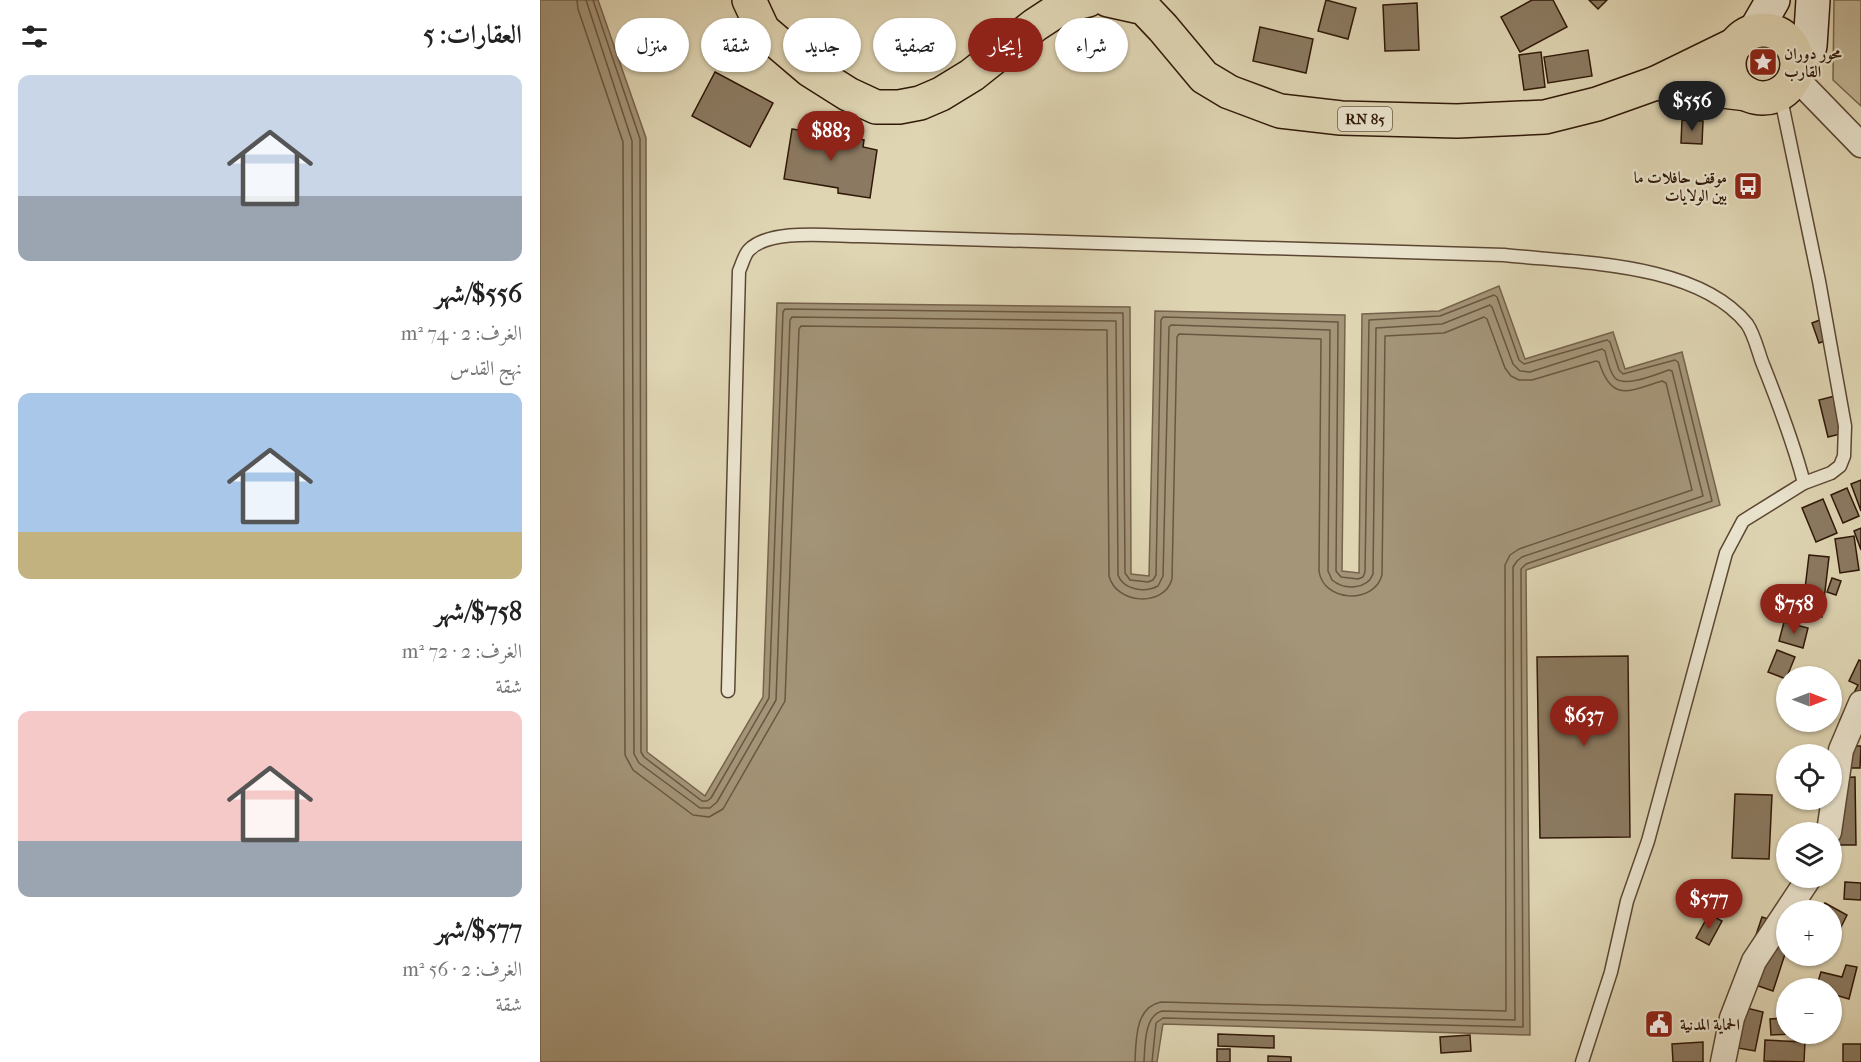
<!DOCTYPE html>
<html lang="ar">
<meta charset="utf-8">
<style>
body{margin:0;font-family:"IM FELL French Canon",Amiri,serif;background:#f2f2f2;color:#222;direction:rtl;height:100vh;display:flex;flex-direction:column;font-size:22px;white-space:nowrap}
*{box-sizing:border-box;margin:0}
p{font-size:20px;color:#767676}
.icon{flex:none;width:33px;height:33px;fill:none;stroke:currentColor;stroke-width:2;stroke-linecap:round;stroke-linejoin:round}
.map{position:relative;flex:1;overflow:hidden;direction:ltr}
.panel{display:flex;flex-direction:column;background:#fff;width:540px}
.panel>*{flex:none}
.banner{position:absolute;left:18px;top:18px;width:570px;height:54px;direction:rtl;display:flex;gap:12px}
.needle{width:39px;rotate:90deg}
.controls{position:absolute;left:1236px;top:666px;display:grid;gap:12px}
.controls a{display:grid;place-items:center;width:66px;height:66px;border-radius:50%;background:#fff;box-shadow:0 2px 4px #0004;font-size:30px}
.price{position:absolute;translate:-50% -51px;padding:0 14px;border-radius:21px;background:#8f2418;color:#fff;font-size:20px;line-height:39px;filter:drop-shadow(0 2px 3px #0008)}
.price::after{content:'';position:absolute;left:50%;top:36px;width:18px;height:14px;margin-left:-9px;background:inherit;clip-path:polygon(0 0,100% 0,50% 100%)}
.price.on{background:#222;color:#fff}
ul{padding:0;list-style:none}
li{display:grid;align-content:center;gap:12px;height:318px;padding:0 18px}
li span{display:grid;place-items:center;height:186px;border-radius:12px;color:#555}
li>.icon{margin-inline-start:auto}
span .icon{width:108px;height:108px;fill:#fffc;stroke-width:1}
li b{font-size:26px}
h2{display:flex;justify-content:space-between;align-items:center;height:72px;padding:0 18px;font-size:26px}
.tag{padding:0 21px;border-radius:27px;background:#fff;box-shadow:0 2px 4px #0004;font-size:21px;line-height:54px}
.tag.on{background:#8f2418;color:#fff}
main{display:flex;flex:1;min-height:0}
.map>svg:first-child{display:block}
</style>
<main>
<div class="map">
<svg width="1321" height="1062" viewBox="0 0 1321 1062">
<rect width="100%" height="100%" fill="#dfd5b3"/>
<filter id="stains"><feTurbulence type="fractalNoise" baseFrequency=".00333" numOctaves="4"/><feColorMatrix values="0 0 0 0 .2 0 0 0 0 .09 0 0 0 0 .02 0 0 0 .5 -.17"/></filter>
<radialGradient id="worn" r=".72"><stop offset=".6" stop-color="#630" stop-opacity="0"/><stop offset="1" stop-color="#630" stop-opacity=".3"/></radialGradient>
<!-- green -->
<polygon fill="#c1b596" stroke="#78664f" stroke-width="1.5" points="1294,0 1321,0 1321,106 1293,80"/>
<!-- water -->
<polygon fill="#a49579" stroke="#76634c" stroke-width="1.5" points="0,0 58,0 106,138 107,752 165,796 223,697 237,303 590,307 591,574 609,576 615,311 805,315 802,571 819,573 822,314 899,311 959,286 985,359 1073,332 1085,369 1142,352 1180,505 986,570 990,1035 623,1024 617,1062 0,1062"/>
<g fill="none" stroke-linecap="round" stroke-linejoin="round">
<!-- shore -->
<g stroke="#6a5640" stroke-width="1.5">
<path d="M37,0L38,9L83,142L85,755L93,770L153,815L169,817L183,809L245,701L259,329L261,326L567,330L569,576C576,604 624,608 632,579L637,337L639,334L781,339L779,571C783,602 834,605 842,575L845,336L904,333L944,317L947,319L965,368L971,376L979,380H992L1056,361L1059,362C1072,403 1089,391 1122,381L1126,383L1152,490L979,549L970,555L965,565L966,1011L621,1002C595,1007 596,1040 595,1062"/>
<path d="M46,0L92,141L94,754L99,763L160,808H170L177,802L236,700L250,320L252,317L576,321L578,575C583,590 605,593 618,586L623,576L629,327L631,325L790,330L788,571L792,580C804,590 827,590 833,574L836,328L902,324L950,305L952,307L973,364L980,371L990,372L1062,349L1065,351C1067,359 1069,371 1075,378C1085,388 1117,374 1129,370L1132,371L1163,496L982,557L977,561L973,567L975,1020L622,1011C604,1016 605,1046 604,1062"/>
<polyline points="53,0 100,139 101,752 104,757 162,801 167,801 171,798 229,698 243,312 245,309 583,313 585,573 590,580 608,582 613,580 616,575 621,320 623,317 798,322 796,571 801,577 818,579 823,577 825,572 829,320 900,316 954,295 957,297 979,360 984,364 1067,340 1070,342 1079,370 1083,374 1135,360 1138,362 1172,501 986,564 981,569 983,1027 623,1018 616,1023 612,1062"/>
</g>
</g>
<!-- building -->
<g fill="#8b7a61" stroke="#301808" stroke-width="1.5">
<polygon points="786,0 816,8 808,39 778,31"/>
<polygon points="992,0 1013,0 1027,27 980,52 961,17"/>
<polygon points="1049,0 1067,0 1058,9"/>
<polygon points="877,3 879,50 845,51 843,5"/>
<polygon points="720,27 773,39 766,73 713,61"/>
<polygon points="1048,50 1052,76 1008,83 1004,57"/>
<polygon points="1001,52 1005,87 984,90 979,55"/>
<polygon points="175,72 233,103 210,147 152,116"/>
<polygon points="1142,120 1163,121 1162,144 1141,143"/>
<polygon points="252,129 324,140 323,147 337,150 330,198 298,193 298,188 244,179"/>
<polygon points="1285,318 1293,338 1279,343 1272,323"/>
<polygon points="1295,396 1304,433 1288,437 1279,400"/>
<polygon points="1321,480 1321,511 1311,484"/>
<polygon points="1307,488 1319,516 1303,523 1291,495"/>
<polygon points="1283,499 1297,533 1276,542 1262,508"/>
<polygon points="1321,528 1321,550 1314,531"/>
<polygon points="1314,536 1319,570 1300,573 1295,539"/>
<polygon points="1269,555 1289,557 1282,617 1262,614"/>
<polygon points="1292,578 1301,581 1296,595 1287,592"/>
<polygon points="1244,622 1268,628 1263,648 1239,641"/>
<polygon points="1237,650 1255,657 1246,679 1228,672"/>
<polygon points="1088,656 1090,837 1000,838 997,657"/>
<polygon points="1319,660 1321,661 1321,731 1300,720 1318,685 1309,681"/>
<polygon points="1300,746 1321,746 1320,768 1299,768"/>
<polygon points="1315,777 1316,845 1292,845 1292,778"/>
<polygon points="1195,794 1232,795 1229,859 1192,858"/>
<polygon points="1305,882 1321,883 1321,900 1304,899"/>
<polygon points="1285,903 1307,915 1292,945 1292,910 1281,910"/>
<polygon points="1169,914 1182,921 1169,945 1156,938"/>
<polygon points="1222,917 1246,925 1246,951 1233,991 1201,980"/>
<polygon points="1306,965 1317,967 1309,999 1292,994 1292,988 1276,988 1281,972 1302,977"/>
<polygon points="1194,1005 1223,1012 1215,1051 1186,1046"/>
<polygon points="1246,1018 1246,1034 1250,1034 1231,1035 1230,1019"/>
<polygon points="678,1034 734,1036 734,1048 678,1046"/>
<polygon points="930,1035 931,1051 901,1053 900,1037"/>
<polygon points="1225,1040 1265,1042 1264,1062 1224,1061"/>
<polygon points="1163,1042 1163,1062 1133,1062 1132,1044"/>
<rect x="1303" y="1044" width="18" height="18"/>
<rect x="677" y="1049" width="13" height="13"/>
<polygon points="728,1056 751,1057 751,1062 728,1062"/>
</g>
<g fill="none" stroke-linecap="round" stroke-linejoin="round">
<!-- lane casing -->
<g stroke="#5c4733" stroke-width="15">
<g id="lane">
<path d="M188,691L199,271C202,265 204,255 209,250C230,228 291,236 320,236L964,255C1038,263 1157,262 1207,324C1214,334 1218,351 1222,362C1238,402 1253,441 1264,483"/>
<polyline points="1042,1062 1071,972 1087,901 1108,841 1186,553 1203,521 1264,483 1291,473 1300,466 1304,456 1305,426 1279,281 1240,94"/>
</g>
</g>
<!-- street casing -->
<g stroke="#5c4733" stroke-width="27">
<g id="street">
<polyline points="1255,77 1321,145"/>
<polyline points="1289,832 1301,750 1321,703"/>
<polyline points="1183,1062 1192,1018 1214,961 1269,878"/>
</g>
</g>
<!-- secondary casing -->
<g stroke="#301808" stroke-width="36">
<g id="secondary">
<polyline points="1215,31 1233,0"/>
<polyline points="1257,58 1267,51 1270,46 1273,0"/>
</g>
</g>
<!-- primary casing -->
<g stroke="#301808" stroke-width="36">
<g id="primary">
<polyline points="209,0 223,30 270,70 308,94 336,107 359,107 380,103 401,94 432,75 495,25 524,6 548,0"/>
<polyline points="568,0 604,8 623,28 664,77 689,92 740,111 801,118 917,121 1005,117 1057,104 1116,83 1196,44"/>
<circle cx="1223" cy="64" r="34"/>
<polyline points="1116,83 1207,94"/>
</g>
</g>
<!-- lane -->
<use href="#lane" stroke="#eae4ce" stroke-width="12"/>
<!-- street -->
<use href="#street" stroke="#eae4ce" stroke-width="24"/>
<!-- secondary -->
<use href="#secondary" stroke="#eae4ce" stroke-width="33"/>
<!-- primary -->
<use href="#primary" stroke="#dfd5b3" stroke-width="33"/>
</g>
<!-- icons -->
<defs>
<g id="sight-square" transform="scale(1.5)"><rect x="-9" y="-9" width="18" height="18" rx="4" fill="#8f2418" stroke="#eae4ce"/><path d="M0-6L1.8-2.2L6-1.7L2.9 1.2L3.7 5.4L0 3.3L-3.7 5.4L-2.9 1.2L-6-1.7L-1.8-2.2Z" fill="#fff"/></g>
<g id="bus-square" transform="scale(1.5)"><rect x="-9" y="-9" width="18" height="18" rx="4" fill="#8f2418" stroke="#eae4ce"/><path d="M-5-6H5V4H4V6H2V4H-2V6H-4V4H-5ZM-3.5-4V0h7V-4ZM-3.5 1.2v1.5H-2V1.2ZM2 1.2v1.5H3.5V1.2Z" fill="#fff"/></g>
<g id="civic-square" transform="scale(1.5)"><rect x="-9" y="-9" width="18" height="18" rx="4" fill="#8f2418" stroke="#eae4ce"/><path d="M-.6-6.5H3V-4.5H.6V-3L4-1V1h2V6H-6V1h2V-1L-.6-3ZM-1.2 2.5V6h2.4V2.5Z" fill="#fff"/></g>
</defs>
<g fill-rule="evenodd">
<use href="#sight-square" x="1223" y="62"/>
<use href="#bus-square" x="1208" y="186"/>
<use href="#civic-square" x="1119" y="1024"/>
</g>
<g text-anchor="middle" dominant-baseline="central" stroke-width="4.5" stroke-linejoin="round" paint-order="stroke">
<!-- shield labels -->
<rect fill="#eae4ce" stroke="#685543" stroke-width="1.5" x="798" y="107" width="54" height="24" rx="4.5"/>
<g font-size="15" font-weight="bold" fill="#301808">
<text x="825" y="119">RN 85</text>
</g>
<!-- poi labels -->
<g font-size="16" font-weight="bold" fill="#301808" stroke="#eae4ce" text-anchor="start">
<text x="1244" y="53">محور دوران<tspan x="1244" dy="18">القارب</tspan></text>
<text x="1187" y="177" text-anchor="end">موقف حافلات ما<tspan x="1187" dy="18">بين الولايات</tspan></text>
<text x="1140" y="1024">الحماية المدنية</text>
</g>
</g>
<rect width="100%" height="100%" filter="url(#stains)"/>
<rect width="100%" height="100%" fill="url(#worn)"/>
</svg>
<div class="controls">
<a><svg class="needle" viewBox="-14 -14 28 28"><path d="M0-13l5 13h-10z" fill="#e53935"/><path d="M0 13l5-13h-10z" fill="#767676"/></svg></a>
<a><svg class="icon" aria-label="locate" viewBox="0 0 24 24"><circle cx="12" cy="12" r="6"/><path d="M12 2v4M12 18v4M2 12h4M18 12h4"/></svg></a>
<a><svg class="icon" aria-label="layers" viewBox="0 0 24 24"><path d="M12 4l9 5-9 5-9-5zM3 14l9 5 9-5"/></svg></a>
<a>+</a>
<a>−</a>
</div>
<b class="price on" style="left:1152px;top:132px">$556</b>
<b class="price" style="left:291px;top:162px">$883</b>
<b class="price" style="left:1254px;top:635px">$758</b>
<b class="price" style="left:1044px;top:747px">$637</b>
<b class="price" style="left:1169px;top:930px">$577</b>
<div class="banner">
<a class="tag">شراء</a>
<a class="tag on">إيجار</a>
<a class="tag">تصفية</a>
<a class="tag">جديد</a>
<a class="tag">شقة</a>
<a class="tag">منزل</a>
</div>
</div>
<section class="panel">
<h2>العقارات: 5<svg class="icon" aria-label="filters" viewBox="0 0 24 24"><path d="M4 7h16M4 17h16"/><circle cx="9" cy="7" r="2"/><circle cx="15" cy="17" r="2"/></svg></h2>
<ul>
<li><span style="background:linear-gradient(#c9d6e8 65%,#9aa5b1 0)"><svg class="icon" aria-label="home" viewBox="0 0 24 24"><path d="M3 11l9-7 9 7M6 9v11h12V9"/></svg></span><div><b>$556/شهر</b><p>الغرف: 2 · 74 m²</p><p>نهج القدس</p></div></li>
<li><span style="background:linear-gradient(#a9c7e8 75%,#c2b280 0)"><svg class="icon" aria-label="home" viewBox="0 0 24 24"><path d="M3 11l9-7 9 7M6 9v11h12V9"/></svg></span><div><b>$758/شهر</b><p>الغرف: 2 · 72 m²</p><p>شقة</p></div></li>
<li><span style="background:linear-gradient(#f6c9c9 70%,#9aa5b1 0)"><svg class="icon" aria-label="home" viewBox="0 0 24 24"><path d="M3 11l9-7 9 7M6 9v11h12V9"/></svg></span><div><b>$577/شهر</b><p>الغرف: 2 · 56 m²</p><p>شقة</p></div></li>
</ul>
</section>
</main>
